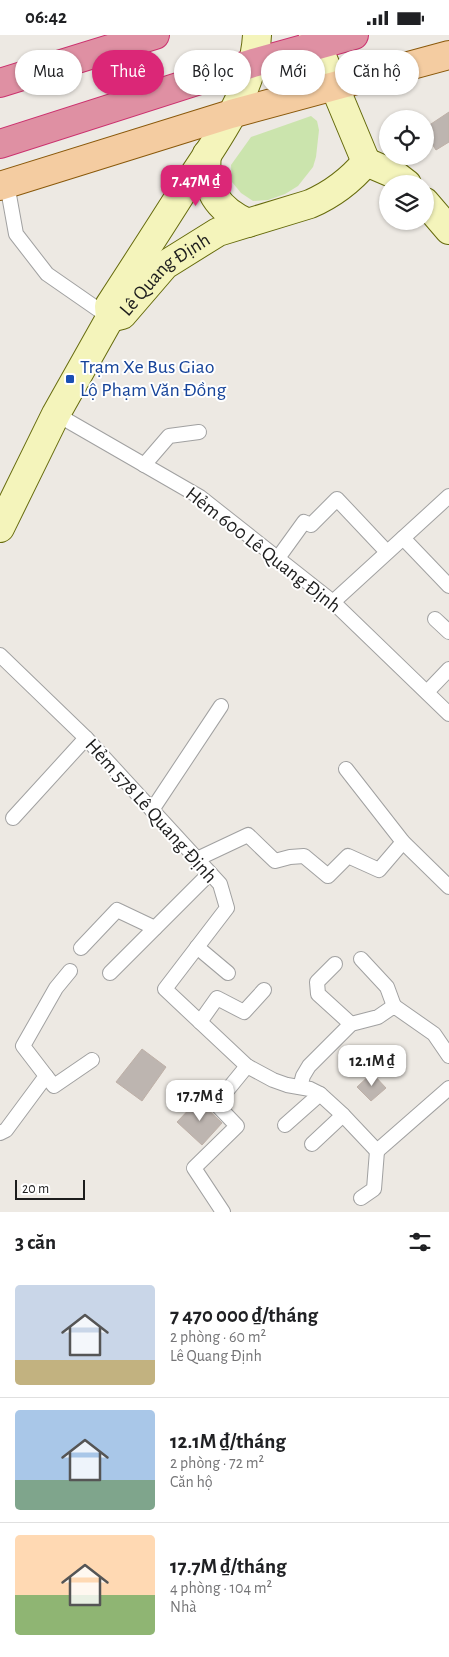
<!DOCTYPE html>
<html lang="vi">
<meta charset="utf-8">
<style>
body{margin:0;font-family:"Alegreya Sans",sans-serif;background:#f2f2f2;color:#202124;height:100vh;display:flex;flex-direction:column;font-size:19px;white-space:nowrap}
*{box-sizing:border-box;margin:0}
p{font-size:16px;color:#757577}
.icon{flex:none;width:28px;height:28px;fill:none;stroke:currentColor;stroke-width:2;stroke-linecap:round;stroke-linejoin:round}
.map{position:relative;height:1177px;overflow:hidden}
.side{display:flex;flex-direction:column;background:#fff;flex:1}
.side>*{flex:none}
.banner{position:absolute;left:15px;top:15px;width:420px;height:45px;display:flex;gap:10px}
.tools{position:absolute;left:379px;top:75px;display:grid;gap:10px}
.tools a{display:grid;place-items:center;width:55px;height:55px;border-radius:50%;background:#fff;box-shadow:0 1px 4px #0004;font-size:25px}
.scale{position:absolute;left:15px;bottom:12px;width:70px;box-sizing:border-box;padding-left:5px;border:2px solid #1d1d1d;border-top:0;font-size:14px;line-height:18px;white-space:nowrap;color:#1d1d1d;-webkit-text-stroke:4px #fff;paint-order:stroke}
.price{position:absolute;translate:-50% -42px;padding:0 11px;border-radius:10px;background:#fff;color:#222;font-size:16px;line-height:32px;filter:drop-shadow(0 1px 2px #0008)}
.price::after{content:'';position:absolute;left:50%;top:30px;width:15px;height:11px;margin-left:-8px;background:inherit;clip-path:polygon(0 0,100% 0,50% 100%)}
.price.on{background:#db2777;color:#fff}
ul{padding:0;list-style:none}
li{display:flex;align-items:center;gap:15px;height:125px;padding:0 15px}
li+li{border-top:1px solid #e0e0e0}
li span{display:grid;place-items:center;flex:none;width:140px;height:100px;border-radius:5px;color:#555}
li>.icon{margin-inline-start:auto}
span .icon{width:60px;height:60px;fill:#fffc;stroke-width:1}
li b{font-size:21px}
h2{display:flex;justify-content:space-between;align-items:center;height:60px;padding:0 15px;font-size:21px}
.pill{padding:0 18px;border-radius:22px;background:#fff;box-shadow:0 1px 4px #0004;font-size:18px;line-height:45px}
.pill.on{background:#db2777;color:#fff}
.status{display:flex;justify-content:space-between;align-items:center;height:35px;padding:0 25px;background:#fff;direction:ltr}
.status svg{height:14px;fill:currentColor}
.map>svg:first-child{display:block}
</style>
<div class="status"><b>06:42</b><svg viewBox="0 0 49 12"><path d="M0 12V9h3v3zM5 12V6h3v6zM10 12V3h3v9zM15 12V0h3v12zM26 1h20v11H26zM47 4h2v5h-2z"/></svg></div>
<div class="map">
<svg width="449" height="1177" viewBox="0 0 449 1177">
<rect width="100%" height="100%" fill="#ede9e3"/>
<!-- grass -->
<polygon fill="#cbe4ad" points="311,81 317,86 319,95 316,122 313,132 298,151 285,159 268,165 253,166 241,158 232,147 231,130 251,102"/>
<!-- building -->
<g fill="#bdb5b0" stroke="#beb0a7">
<polygon points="449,77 449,107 436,115 425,98 425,93"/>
<polygon points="142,1014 166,1032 142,1066 116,1047"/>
<polygon points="372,1038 386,1053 371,1066 357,1052"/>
<polygon points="198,1065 222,1088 202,1110 177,1087"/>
</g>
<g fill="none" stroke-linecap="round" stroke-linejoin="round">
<!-- lane casing -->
<g stroke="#a1a1a1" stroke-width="16">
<g id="lane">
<polyline points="7,149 16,199 47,239 109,282"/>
<polyline points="56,379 200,462 333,567 449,679"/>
<polyline points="144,430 169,401 199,397"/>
<polyline points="403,503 449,551"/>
<polyline points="278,523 304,487 311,490 337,464 387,517"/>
<polyline points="333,567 449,461"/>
<polyline points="435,584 449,597"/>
<polyline points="0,620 86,703 220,849 227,873 165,954 247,1031 273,1045 287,1050 310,1054 320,1059 343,1080 377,1116 449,1053"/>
<polyline points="427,657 449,634"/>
<polyline points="346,734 403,807 449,852"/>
<polyline points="152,775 221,671"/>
<polyline points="13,783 86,703"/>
<polyline points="197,824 248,800 275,826 290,822 304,821 328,841 348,821 379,835 403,807"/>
<polyline points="197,912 228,938"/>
<polyline points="81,913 117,875 155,893"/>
<polyline points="361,924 387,952 394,971"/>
<polyline points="335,929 317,947 318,959 351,989"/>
<polyline points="110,938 210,838"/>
<polyline points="200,987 217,963 244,977 264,955"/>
<polyline points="46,1041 54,1051 92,1025"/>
<polyline points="300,1052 303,1041 309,1031 351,989 378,982 394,971 434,999 449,1021"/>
<polyline points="285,1090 320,1059"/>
<polyline points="0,1098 6,1095 46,1041 23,1011 56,953 70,936"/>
<polyline points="312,1109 343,1080"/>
<polyline points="361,1163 374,1154 377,1116"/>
<polyline points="223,1177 194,1133 237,1091 216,1069 247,1031"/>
</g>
</g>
<!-- secondary casing -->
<g stroke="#666b0d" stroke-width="30">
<g id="secondary">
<polyline points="313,0 366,127"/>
<path d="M207,119C203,153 218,175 248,188"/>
<polyline points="366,127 394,139 407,149"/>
<polyline points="425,167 449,195"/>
<path id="s1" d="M110,283L122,280L165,230L218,197L310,169C333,159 350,146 366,127"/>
<path d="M0,493L56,379L110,283L109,271C133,234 157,197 181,159C212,112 254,58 257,0"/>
</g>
</g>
<!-- primary casing -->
<g stroke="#8a590b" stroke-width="30">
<polyline id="primary" points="0,151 231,79 449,20"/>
</g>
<!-- highway casing -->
<g stroke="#cb316e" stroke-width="30">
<g id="highway">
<polyline points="0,48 155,0"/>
<polyline points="0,109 253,28 354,0"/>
</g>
</g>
<!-- lane -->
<use href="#lane" stroke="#fff" stroke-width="14"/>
<!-- secondary -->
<use href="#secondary" stroke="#f4f4bb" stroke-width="28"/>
<!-- primary -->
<use href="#primary" stroke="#f4cca1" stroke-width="28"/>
<!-- highway -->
<use href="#highway" stroke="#df90a3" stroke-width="28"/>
</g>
<!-- markers -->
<rect fill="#1a4fb4" stroke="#fff" stroke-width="2" x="65" y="339" width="10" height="10" rx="2.5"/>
<g text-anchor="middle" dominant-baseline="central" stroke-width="4" stroke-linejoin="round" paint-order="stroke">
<!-- street labels -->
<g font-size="20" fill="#1d1d1d" stroke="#fff">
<text stroke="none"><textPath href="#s1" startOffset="72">Lê Quang Định</textPath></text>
<text transform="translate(263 515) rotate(38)">Hẻm 600 Lê Quang Định</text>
<text transform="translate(151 776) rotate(48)">Hẻm 578 Lê Quang Định</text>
</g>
<!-- transit labels -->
<g font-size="20" fill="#164399" stroke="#fff" text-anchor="start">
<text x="80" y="332">Trạm Xe Bus Giao<tspan x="80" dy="23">Lộ Phạm Văn Đồng</tspan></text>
</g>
</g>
</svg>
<div class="tools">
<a><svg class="icon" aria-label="locate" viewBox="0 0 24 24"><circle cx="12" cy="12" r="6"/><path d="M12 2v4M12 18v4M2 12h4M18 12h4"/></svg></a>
<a><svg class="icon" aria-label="layers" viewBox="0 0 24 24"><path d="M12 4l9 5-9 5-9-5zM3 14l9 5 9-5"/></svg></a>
</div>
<div class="scale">20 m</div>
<b class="price on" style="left:196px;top:172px">7.47M ₫</b>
<b class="price" style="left:372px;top:1052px">12.1M ₫</b>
<b class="price" style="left:200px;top:1087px">17.7M ₫</b>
<div class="banner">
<a class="pill">Mua</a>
<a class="pill on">Thuê</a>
<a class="pill">Bộ lọc</a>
<a class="pill">Mới</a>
<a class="pill">Căn hộ</a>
</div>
</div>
<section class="side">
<h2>3 căn<svg class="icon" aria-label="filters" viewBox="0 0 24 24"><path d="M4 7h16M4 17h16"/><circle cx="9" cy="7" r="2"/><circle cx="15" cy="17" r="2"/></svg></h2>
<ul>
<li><span style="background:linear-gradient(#c9d6e8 75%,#c2b280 0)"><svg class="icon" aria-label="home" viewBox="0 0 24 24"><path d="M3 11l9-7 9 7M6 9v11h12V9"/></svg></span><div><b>7 470 000 ₫/tháng</b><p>2 phòng · 60 m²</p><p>Lê Quang Định</p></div></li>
<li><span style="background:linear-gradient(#a9c7e8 70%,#7fa58c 0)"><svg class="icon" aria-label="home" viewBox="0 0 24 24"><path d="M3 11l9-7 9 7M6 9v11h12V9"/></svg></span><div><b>12.1M ₫/tháng</b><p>2 phòng · 72 m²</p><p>Căn hộ</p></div></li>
<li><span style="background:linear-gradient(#ffd9b3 60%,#8fb573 0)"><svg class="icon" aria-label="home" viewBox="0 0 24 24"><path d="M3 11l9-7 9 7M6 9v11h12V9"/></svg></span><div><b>17.7M ₫/tháng</b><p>4 phòng · 104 m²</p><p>Nhà</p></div></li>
</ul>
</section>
